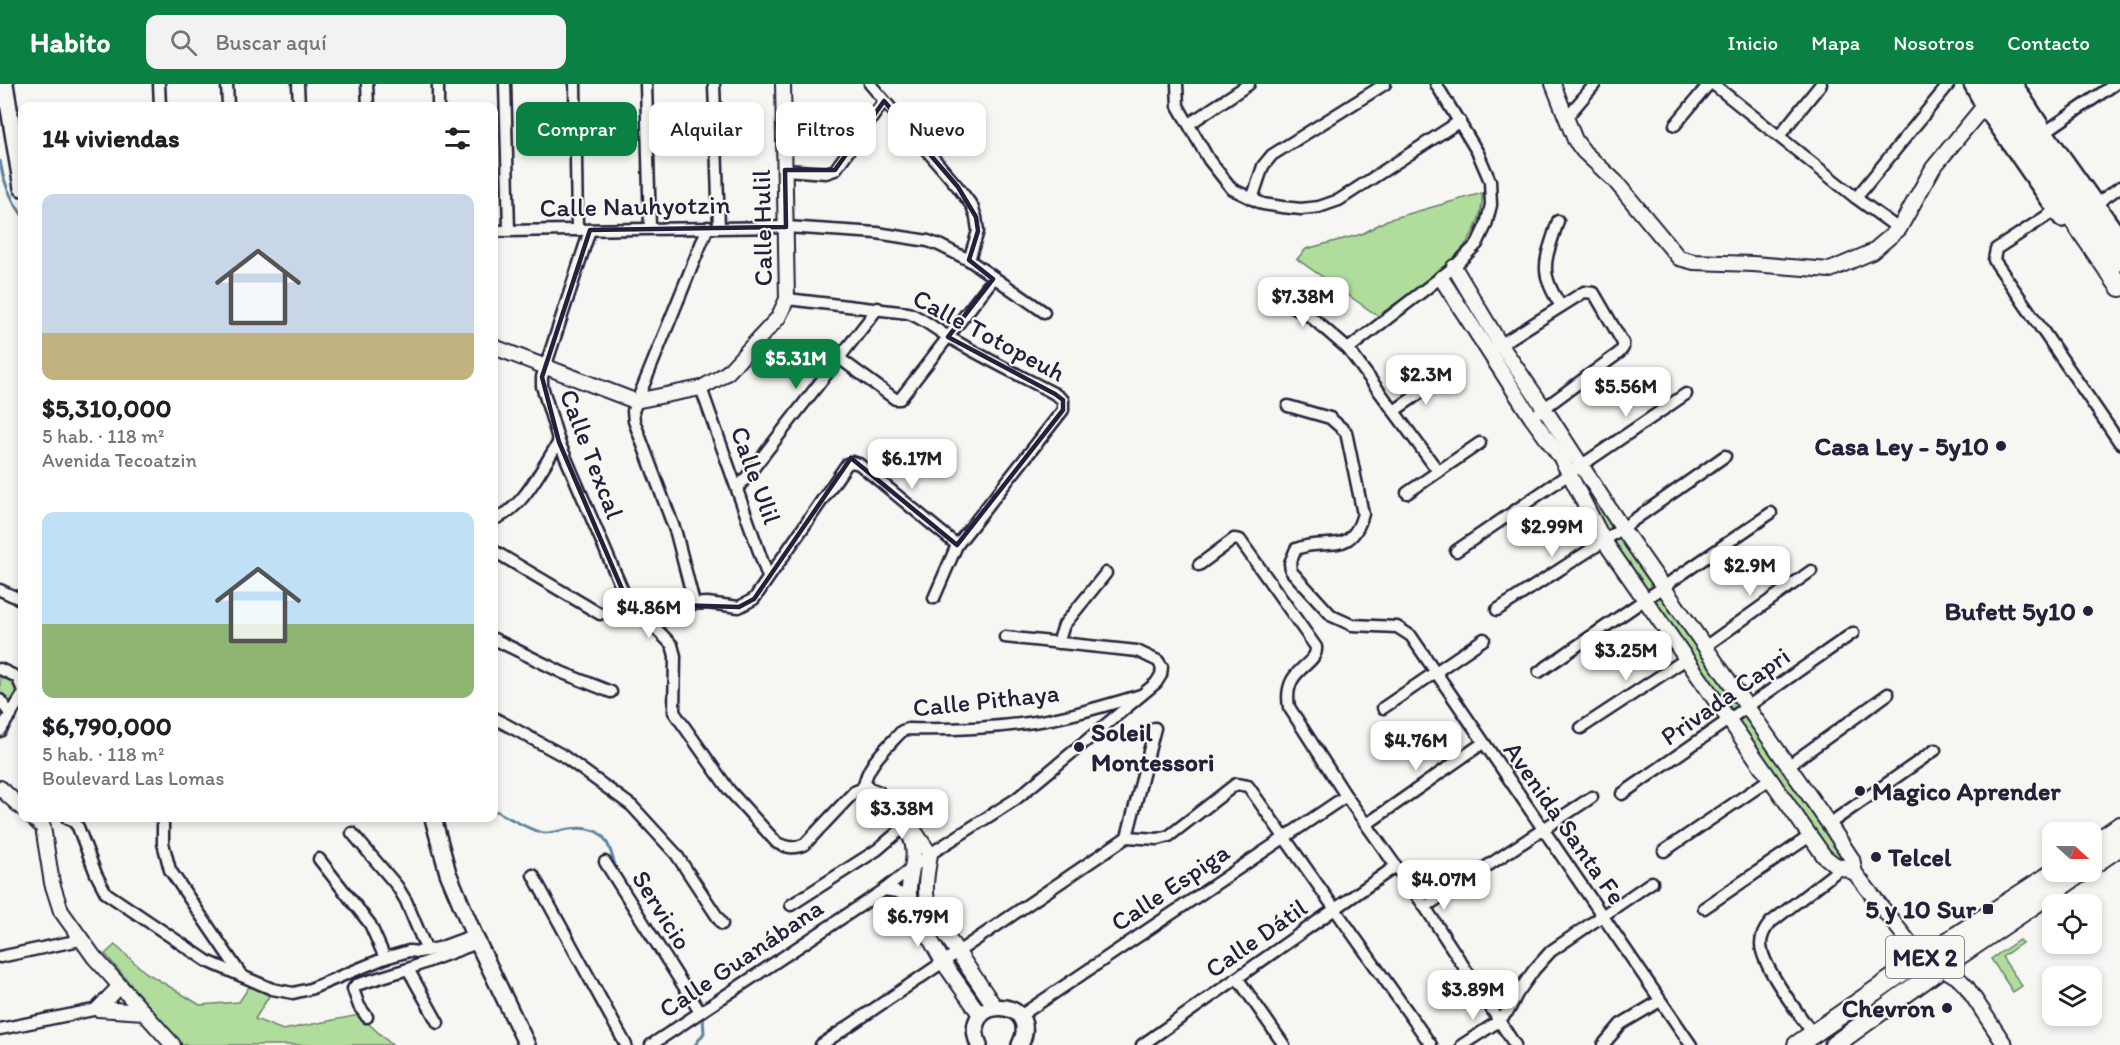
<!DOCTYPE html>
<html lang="es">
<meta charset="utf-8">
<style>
body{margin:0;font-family:Itim,sans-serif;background:#f2f2f2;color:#202124;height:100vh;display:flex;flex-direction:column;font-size:22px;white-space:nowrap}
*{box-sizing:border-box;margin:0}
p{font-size:20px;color:#757577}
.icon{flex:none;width:33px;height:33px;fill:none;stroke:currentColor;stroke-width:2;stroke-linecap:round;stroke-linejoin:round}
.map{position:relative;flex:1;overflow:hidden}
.drawer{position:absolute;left:18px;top:18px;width:480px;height:720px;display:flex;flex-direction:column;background:#fff;border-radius:12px;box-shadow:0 3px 9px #0003}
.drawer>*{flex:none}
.top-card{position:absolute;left:516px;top:18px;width:570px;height:54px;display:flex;gap:12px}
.needle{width:39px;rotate:111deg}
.tools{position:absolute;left:2042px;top:738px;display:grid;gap:12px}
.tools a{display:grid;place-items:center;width:60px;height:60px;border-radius:12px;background:#fff;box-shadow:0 3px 9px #0003;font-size:30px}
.price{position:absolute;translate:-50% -51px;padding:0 14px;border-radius:12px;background:#fff;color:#222;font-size:20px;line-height:39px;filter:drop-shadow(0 2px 3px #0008)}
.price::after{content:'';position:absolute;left:50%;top:36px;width:18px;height:14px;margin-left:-9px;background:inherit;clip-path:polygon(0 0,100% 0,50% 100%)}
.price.current{background:#0b8043;color:#fff}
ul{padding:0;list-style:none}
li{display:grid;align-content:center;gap:12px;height:318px;padding:0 24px}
li span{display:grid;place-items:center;height:186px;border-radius:12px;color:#555}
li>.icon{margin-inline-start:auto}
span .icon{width:108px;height:108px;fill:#fffc;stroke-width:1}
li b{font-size:26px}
h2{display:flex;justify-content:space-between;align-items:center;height:72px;padding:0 24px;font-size:26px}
.tag{padding:0 21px;border-radius:12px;background:#fff;box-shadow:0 3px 9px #0003;font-size:21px;line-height:54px}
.tag.current{background:#0b8043;color:#fff}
header{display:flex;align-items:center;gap:36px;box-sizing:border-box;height:84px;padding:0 30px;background:#0b8043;color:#fff}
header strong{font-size:28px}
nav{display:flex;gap:33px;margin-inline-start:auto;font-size:21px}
.search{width:420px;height:54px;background:#f2f2f2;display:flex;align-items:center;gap:15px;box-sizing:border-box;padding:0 21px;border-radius:12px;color:#757577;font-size:22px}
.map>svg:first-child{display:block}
</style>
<header>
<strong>Habito</strong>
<div class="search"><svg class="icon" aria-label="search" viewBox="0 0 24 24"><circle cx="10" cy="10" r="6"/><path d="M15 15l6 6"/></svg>Buscar aquí</div>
<nav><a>Inicio</a><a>Mapa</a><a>Nosotros</a><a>Contacto</a></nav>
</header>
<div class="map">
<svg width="2120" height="961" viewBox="0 0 2120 961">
<rect width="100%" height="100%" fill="#f6f6f2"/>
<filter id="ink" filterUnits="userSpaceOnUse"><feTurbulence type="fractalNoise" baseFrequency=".0167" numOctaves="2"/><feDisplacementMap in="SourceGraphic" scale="12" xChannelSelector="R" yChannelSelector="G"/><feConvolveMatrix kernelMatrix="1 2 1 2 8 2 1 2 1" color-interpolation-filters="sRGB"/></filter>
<g filter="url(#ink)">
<!-- green -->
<g fill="#b0dd9c" stroke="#69806c" stroke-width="1.5">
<path d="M1482,109C1486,167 1418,202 1378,232L1297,175L1306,165L1362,150L1387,136Z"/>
<polygon points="1581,388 1615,443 1604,450 1575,392"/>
<polygon points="1620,455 1653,503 1647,507 1613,459"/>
<polygon points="1663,511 1738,621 1730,627 1654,517"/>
<polygon points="0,589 13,595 19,608 10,625 0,611"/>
<polygon points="1746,632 1840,765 1844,774 1839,778 1828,771 1736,639"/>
<polygon points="2019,856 2022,859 2002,873 2022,902 2013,908 1991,875"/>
<polygon points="115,861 145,888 200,921 239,918 249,903 271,909 255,935 283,946 359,931 392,961 182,961 105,870"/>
</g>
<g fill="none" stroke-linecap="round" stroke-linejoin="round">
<!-- stream -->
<g stroke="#5d83a0" stroke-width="3">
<path d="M0,77C3,98 10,114 22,131"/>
<path d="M494,726C504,731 536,750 545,749C553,749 561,746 569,745C606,740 608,758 617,788"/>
<polyline points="695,961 704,949 703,933"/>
</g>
<!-- minor casing -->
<g stroke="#22223b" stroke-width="15">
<g id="minor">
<polyline points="159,0 160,22"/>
<polyline points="227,0 228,22"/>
<polyline points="298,0 299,22"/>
<polyline points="367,0 368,22"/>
<polyline points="438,0 438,22"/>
<polyline points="505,0 509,146"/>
<polyline points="575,0 577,146"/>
<polyline points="646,0 650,144"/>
<polyline points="714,0 719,143"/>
<polyline points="870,0 958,103 972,122 976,133 978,147 969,176"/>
<polyline points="1177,0 1178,22 1209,76 1232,105 1263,120 1282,123 1301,125 1319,123 1339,116 1460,37"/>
<polyline points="1713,0 1856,114 1899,145"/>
<polyline points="1566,34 1595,0"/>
<polyline points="1189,40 1249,0"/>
<polyline points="1675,41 1709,0"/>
<polyline points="2045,48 2115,0"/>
<polyline points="1779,52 1821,0"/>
<polyline points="785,86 826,89 835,86 884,17"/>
<polyline points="1856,114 1949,0"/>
<polyline points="1252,115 1263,82 1272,71 1385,0"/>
<polyline points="2096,120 2120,103"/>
<polyline points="2056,126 1996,165 1994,176 2120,359"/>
<path d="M1558,137C1546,176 1537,186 1561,222"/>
<path d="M590,146L542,293V302L559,358L622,505L628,516L672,561L675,572L674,628L729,706L777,759C788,764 795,765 805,760L854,708L864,704C865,682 888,662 902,647L908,645C962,646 1017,644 1070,631C1094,625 1118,618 1141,611"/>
<polyline points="494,147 786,143 877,149 928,157 939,161 969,176 1044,228"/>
<polyline points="1270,208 1311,233 1348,265 1438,387"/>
<path d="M787,215L908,229C925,235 937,247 952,255C986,275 1021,292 1055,310L1063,316V326L957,461L934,514"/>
<polyline points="1495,264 1584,208 1594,209 1623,259 1623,264 1619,269 1539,328"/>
<polyline points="1348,265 1454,183 1477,160 1486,141 1491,121 1490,97 1478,69 1436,0"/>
<polyline points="839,274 895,315 900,315 993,195"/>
<polyline points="701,304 768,493"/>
<path d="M1288,322L1330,334L1346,348L1363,430C1350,475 1326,452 1296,465L1290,479L1291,487L1332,532L1352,541L1397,543L1411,552L1691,961"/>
<polyline points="1394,327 1443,293"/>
<polyline points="738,404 878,224"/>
<polyline points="1407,409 1480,359"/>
<path d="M494,435C523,426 542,383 559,358"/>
<polyline points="494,467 600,530"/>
<polyline points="1456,467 1686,310"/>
<path d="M1199,481L1234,455L1240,456L1316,563C1318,583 1282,583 1289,623L1346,712L1425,823L1515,961"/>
<polyline points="0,506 22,516"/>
<polyline points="694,519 676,449 634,337 633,327 708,143"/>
<polyline points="1497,526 1604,457 1725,372"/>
<polyline points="646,532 674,521 707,519 739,523 754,515 847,380 852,378 859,380 957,461"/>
<polyline points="494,555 563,589 611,608"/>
<polyline points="1058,559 1064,541 1106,489"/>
<polyline points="1706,562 1811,487"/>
<polyline points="0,585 17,593 22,604"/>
<polyline points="1539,588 1771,429"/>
<polyline points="0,616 11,631"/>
<polyline points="1383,624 1484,555"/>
<polyline points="494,634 562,671 632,722 676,770 722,840"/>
<polyline points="1581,644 1686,575"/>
<polyline points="0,647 22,612"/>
<polyline points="1789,681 1888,610"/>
<polyline points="1622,710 1853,549"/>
<polyline points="67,734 74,738 78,743 96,790 106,809 207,877 272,905 293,909 310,905 385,874 409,867 419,868 439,864 474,851"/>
<polyline points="163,734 163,759 170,786 242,892"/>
<polyline points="1367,740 1483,659"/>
<polyline points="1829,740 1935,666"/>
<polyline points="352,749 397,802 406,817 427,867"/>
<polyline points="1127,753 1158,755 1169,752 1236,700 1248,702 1431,961"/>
<polyline points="1127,753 1155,644"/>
<polyline points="1664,767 1770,695"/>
<polyline points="319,775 370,840 385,874"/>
<polyline points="605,778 700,928"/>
<polyline points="533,791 626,961"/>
<polyline points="884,806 897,808 908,813"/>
<polyline points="791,821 877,766 904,743"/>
<polyline points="1425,823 1592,713"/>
<polyline points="1704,824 1810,752"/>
<polyline points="0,873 80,856"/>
<polyline points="408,885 438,939"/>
<polyline points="1238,895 1284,961"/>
<polyline points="1020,932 1346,712"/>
<polyline points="367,933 359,922 353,905 356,901 408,885 477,859"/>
<polyline points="0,945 98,925"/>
<path d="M1813,950C1800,931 1761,882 1761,860C1761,852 1765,845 1770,839L1846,780"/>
<polyline points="651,961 884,806 930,770 1016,715 1156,599 1161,591 1162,583 1158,577 1137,567 1005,553"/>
<polyline points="821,961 1127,753"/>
<polyline points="1142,961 1396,782"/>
<polyline points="1462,961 1499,937 1509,926 1517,910 1534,886 1551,867 1652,798"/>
<polyline points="1603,961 1621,940 1660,917"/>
</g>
</g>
<!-- tertiary casing -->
<g stroke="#22223b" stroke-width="18">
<g id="tertiary">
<polyline points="1553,0 1575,56 1584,68 1615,97 1679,174 1694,178 1753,180 1830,186 1872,168 1899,145 1933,84 1984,22"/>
<polyline points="1454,183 1500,260 1544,324 1622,444 1829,740 1852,775 1855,789 1912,862 1924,873 1957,893 1966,902 2005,961"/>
<polyline points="1441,194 1531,333 1561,374 1604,457 1824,772 1834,780 1855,789"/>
<polyline points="494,263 635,317 701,304 719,294 728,288 778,234 787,215 783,0"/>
<polyline points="0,704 22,724"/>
<path d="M864,704L878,709L910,752C921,775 903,798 911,821L943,878L981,932"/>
<polyline points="33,734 43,743 52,799 61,827 94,873 173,961"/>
<path d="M913,745L930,770C927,791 922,809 931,829L995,923"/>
<polyline points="98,925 144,928"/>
<polyline points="98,925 120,902"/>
</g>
</g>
<!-- secondary casing -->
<g stroke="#22223b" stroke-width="20">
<g id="secondary">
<polyline points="5,0 22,104"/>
<polyline points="1972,0 1984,22 2062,135"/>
<polyline points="2014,0 2045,48 2120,154"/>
<polyline points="433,734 448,789 474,851 527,961"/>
<path d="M979,961C957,910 1044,912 1020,961"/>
</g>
</g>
<!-- primary casing -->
<g stroke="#22223b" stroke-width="22">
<g id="primary">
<polyline points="2091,762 2120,742"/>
<polyline points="2091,782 2120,762"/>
<polyline points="1797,961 1924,873 2055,788"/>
<polyline points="1834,961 1942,883 2082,788"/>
</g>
</g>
<!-- trunk casing -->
<g stroke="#22223b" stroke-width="22">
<g id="trunk">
<polyline points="1983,0 2027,69 2120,203"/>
<polyline points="1999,0 2120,177"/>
</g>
</g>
<!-- minor -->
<use href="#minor" stroke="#f6f6f2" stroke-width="10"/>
<!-- tertiary -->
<use href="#tertiary" stroke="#f6f6f2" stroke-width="14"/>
<!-- secondary -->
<use href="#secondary" stroke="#f6f6f2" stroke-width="15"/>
<!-- primary -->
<use href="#primary" stroke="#f6f6f2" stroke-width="18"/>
<!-- trunk -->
<use href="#trunk" stroke="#f6f6f2" stroke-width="18"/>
</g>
</g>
<!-- marked area -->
<path fill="none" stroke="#22223b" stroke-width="4.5" stroke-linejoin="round" d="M884,17L958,103L976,133L978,147L969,176L993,195L948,253L1055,310L1063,316V326L957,461L851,374L754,515L739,523L674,521L646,532L622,505L559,358L542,293L590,146L786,143L785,86H835Z"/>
<!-- markers -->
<g fill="#22223b" stroke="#f6f6f2" stroke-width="2">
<circle cx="2001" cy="362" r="6"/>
<circle cx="2088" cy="527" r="6"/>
<circle cx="1079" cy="663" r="6"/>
<circle cx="1860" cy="707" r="6"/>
<circle cx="1876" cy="773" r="6"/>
<rect x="1982" y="819" width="12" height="12" rx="3"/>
<circle cx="1947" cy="924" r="6"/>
</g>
<g text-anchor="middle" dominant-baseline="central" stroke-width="4.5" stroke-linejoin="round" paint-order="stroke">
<!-- shield labels -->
<rect fill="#f6f6f2" stroke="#626272" stroke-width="1.5" x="1886" y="852" width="78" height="42" rx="4.5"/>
<g font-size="24" font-weight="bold" fill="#22223b">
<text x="1925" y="873">MEX 2</text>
</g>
<!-- street labels -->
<g font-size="26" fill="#22223b" stroke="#f6f6f2">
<text transform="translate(635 122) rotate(-1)">Calle Nauhyotzin</text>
<text transform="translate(762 144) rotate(-91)">Calle Hulil</text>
<text transform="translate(989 251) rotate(28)">Calle Totopeuh</text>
<text transform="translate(592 370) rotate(69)">Calle Texcal</text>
<text transform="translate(756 391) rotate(70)">Calle Ulil</text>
<text transform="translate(1725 612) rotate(-35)">Privada Capri</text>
<text transform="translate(986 616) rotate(-6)">Calle Pithaya</text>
<text transform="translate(1565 739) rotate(55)">Avenida Santa Fe</text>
<text transform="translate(1170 803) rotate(-34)">Calle Espiga</text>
<text transform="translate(662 826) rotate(58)">Servicio</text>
<text transform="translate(1256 854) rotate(-35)">Calle Dátil</text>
<text transform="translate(741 874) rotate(-34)">Calle Guanábana</text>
</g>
<!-- poi labels -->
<g font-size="26" font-weight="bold" fill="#22223b" stroke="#f6f6f2" text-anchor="end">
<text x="1989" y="362">Casa Ley - 5y10</text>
<text x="2076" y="527">Bufett 5y10</text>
<text x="1091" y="648" text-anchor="start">Soleil<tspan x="1091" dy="30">Montessori</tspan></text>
<text x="1872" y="707" text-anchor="start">Magico Aprender</text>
<text x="1888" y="773" text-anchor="start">Telcel</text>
<text x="1976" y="825">5 y 10 Sur</text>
<text x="1935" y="924">Chevron</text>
</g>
</g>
</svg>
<div class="tools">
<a><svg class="needle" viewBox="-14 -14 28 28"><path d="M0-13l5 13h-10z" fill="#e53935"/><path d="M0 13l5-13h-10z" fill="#757577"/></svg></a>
<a><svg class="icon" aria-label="locate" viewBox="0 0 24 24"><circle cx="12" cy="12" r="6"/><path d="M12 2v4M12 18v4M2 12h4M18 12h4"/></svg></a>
<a><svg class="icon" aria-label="layers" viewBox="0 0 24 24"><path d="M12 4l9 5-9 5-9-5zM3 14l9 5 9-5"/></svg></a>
</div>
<b class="price" style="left:1303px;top:244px">$7.38M</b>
<b class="price current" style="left:796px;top:306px">$5.31M</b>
<b class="price" style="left:1426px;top:322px">$2.3M</b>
<b class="price" style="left:1626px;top:334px">$5.56M</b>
<b class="price" style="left:912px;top:406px">$6.17M</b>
<b class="price" style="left:1552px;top:474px">$2.99M</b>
<b class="price" style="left:1750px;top:513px">$2.9M</b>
<b class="price" style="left:649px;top:555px">$4.86M</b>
<b class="price" style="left:1626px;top:598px">$3.25M</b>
<b class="price" style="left:1416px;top:688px">$4.76M</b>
<b class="price" style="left:902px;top:756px">$3.38M</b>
<b class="price" style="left:1444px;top:827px">$4.07M</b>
<b class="price" style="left:918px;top:864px">$6.79M</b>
<b class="price" style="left:1473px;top:937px">$3.89M</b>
<div class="top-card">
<a class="tag current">Comprar</a>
<a class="tag">Alquilar</a>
<a class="tag">Filtros</a>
<a class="tag">Nuevo</a>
</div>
<section class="drawer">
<h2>14 viviendas<svg class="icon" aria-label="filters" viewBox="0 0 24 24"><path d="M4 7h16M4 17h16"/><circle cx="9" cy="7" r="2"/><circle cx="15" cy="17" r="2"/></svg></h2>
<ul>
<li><span style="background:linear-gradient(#c9d6e8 75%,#c2b280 0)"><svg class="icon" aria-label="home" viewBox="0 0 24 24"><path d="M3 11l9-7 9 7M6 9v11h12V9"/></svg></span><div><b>$5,310,000</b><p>5 hab. · 118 m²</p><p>Avenida Tecoatzin</p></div></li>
<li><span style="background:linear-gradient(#bfe0f5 60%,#8fb573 0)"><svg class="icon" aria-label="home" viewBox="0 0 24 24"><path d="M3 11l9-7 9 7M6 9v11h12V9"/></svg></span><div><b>$6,790,000</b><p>5 hab. · 118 m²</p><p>Boulevard Las Lomas</p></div></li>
</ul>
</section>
</div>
